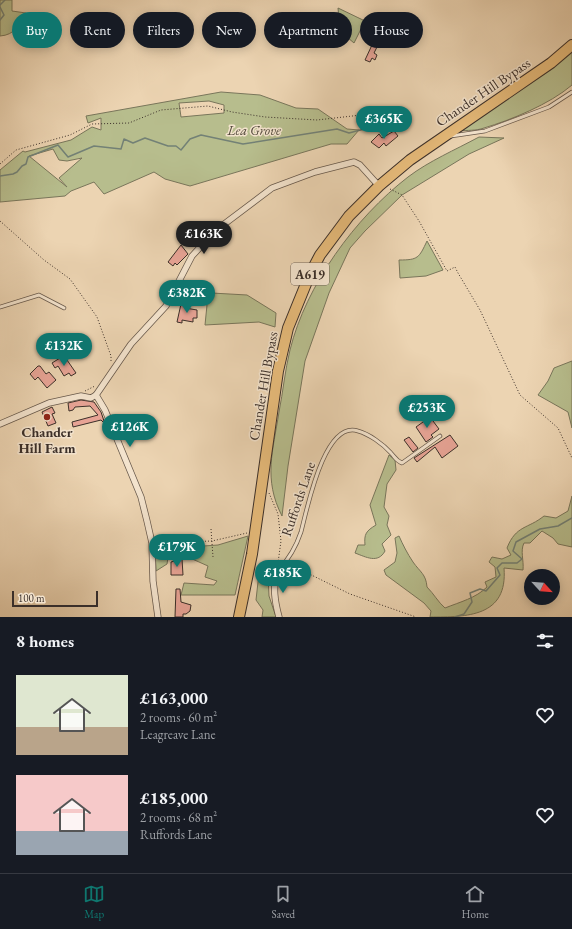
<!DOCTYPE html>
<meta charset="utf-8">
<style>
body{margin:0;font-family:"EB Garamond",serif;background:#20242c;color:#f1f3f6;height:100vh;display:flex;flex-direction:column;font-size:15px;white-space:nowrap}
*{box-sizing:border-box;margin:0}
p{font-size:13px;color:#9ea1a6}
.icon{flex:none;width:22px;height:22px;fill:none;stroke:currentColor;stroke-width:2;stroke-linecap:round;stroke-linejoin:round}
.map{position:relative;height:617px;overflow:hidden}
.details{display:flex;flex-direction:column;background:#171b24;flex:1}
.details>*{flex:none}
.hud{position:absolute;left:12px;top:12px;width:548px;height:36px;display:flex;gap:8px}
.needle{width:26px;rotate:116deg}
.tools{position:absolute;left:524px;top:569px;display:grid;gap:8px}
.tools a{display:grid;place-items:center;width:36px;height:36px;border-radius:50%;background:#171b24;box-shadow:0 2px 10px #0003;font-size:20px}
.scale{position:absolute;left:12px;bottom:10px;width:86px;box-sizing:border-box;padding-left:4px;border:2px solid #3b2f29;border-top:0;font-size:11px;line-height:14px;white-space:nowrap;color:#3b2f29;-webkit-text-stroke:3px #f3e3cd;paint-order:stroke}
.price{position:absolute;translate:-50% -34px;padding:0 9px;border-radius:14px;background:#0f766e;color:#fff;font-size:13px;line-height:26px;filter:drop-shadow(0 1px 2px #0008)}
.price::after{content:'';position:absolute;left:50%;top:24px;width:12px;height:9px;margin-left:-6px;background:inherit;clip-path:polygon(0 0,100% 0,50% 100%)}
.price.selected{background:#222;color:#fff}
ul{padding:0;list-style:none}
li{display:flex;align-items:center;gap:12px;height:100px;padding:0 16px}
li span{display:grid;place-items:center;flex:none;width:112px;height:80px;border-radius:0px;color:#555}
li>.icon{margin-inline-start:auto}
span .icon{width:48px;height:48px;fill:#fffc;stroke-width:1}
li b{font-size:17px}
h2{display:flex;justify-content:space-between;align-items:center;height:48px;padding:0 16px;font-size:17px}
.pill{padding:0 14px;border-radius:18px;background:#171b24;box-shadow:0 2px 10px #0003;font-size:14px;line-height:36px}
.pill.selected{background:#0f766e;color:#fff}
.tab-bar{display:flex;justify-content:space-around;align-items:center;height:56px;border-top:1px solid #363941;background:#171b24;font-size:11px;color:#9ea1a6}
.tab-bar a{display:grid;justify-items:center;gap:2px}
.tab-bar .selected{color:#0f766e}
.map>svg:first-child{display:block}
</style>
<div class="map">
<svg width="572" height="617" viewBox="0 0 572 617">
<rect width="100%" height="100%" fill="#ecd4b2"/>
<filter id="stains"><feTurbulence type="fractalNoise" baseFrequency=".005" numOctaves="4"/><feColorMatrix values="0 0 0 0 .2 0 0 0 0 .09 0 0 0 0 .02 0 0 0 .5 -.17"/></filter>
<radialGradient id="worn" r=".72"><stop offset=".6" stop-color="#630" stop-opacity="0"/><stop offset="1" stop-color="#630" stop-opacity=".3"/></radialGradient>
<!-- green -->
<g fill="#b7bd8d" stroke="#79765b" fill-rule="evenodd">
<path d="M0,0H12V11L26,13C19,25 15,35 0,36Z"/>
<polygon points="338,8 365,21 354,43 340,31"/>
<path d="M572,51V85C550,104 511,120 484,128C476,131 467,130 459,131L522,89Z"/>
<path d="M221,92L260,95L296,108L318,109L347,129L359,130L347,144H331L190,186L165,179L154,172L104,194L94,182L71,191L65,196L0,202V170L23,151L25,152L71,140L92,127L101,130V118L88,123L86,116ZM209,101L224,105V113L181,117L179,103ZM53,149L59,160L67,161L82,158L59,178L67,187L29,156Z"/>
<path d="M479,137L504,138L469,154L402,195L365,231L350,248L329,293L305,361L288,466L282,516C263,479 273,451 279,412C283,392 285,370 290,350C306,285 355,218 408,177C429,161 455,150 479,137Z"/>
<path d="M427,241L443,270L426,276L400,278L399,260C418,260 419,258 427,241Z"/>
<polygon points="194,292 247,295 276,313 275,327 259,322 205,325 207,305 193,299"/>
<polygon points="572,361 572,428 568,412 538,395 548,381 554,368"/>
<path d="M389,455L395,460L396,470L387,484L384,507L389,516L387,525L391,535L382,544L385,551C378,564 366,557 355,553L358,545H365C364,534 366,531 376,525L370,505Z"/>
<path d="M572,496V547L558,544L553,538L542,531L530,543H524C520,551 524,560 523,570L504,568C508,617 467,617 430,617L431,611L424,603L386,575L384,570L395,562L397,553L395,538L399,536C403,545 407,553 413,562C420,572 426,574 427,587C434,594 438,602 445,608C460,602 476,598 487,587L485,582L496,577L495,567L489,562L492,557L502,559L511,555L507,548C516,525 528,529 544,516L556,518L568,511Z"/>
<polygon points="248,536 235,595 181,595 184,583 214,585 217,581 205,577 208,566 190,558 189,547 218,545"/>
<polygon points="170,545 167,564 156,571 155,546"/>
<polygon points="259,573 268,575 269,596 276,617 262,617 263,610 256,600"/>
</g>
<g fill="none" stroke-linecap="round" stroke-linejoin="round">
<!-- stream -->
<g stroke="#738176" stroke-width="1.5">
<polyline points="0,5 5,0"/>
<polyline points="0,7 4,15 0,20"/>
<polyline points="0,176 13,174 17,172 22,166 26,164 28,157 58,145 68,157 94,146 121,149 124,139 133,143 145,138 168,146 176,146 181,150 190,139 201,135 243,144 337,129 349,133 368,128 370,119"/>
<polyline points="455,617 464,614 472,602 470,593 480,589 486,591 500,575 497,568 502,563 517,563 522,559 513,551 516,542 540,529 558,526 572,518"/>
</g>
</g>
<!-- building -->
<g fill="#e8a496" stroke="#3b2f29">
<polygon points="378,29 395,36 390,46 385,44 387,40 375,35"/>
<polygon points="372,45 377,47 374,53 377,55 375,60 372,58 370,62 365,60"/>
<polygon points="394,131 398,136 386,146 384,143 379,148 371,142 379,134 382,138"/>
<polygon points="181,245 188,254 177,265 175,263 173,266 168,262"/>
<polygon points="181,304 186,304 185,308 197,310 197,318 193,318 193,322 182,320 182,323 177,322"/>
<polygon points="60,358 63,363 67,360 76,373 71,376 69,373 64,376 58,366 55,368 52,363"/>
<polygon points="38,366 40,366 46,374 49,372 56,380 47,388 38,377 35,380 30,374"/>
<polygon points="81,400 94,402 101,412 105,424 101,420 73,427 72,422 98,415 90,406 75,407 73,410 69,411 68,403"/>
<polygon points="52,407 55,413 52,414 56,423 48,426 42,412"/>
<polygon points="430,417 439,429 431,435 433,437 426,442 416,427"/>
<polygon points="450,435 458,446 442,458 435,447 417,462 414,458"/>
<polygon points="409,437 418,448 413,452 404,440"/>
<polygon points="182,559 183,575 171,575 171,562"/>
<polygon points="176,589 180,589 181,602 191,605 190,611 186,614 183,614 183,617 175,617"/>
</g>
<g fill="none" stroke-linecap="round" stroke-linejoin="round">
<!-- service casing -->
<g stroke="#67584b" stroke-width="4.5">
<g id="service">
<polyline points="451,136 485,131 549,107 572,92"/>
<polyline points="0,307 39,295 64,308"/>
<path d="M278,571C288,560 296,547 301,532C307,510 324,420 358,431C369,434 383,444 391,453C395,457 396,461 402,463L440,436"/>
</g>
</g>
<!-- minor casing -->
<g stroke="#67584b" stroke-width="7">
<g id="minor">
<polyline points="96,395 131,344 166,306 192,256 215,231 272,188 315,172 354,162 360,165 379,186"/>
<polyline points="0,424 49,403 81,396 91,398 96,395 105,410 141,497 147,521 152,543 153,581 158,617"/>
<path d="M278,571C272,586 275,602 279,617"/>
</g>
</g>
<!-- trunk casing -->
<g stroke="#3b2f29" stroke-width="12">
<polyline id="trunk" points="239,617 252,554 278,371 288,328 310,274 320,255 349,216 379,186 410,160 551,63 572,45"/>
</g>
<!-- path -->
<g stroke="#3b2f29" stroke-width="1" stroke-dasharray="1 2" stroke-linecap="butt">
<polyline points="0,164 16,150 70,135 92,124 129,123 161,110 208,106 232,112 265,117 317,120 379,113"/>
<polyline points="390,189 402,195 419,221 447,271 455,267 458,273 480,310 520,395 558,428 572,458"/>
<polyline points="0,221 44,260 70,279 97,317 111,356 111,362"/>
<polyline points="85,391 95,386"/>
<polyline points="269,493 278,514 281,541 278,563"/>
<polyline points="211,529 213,557"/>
<polyline points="157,543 212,541 247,533"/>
<polyline points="289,564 350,594 416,617"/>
</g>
<!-- service -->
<use href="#service" stroke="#f3e3cd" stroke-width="3"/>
<!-- minor -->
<use href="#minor" stroke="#f3e3cd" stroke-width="5.5"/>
<!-- trunk -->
<use href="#trunk" stroke="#e6ba79" stroke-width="10"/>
</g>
<!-- markers -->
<circle fill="#8f2418" stroke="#f3e3cd" stroke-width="1.5" cx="47" cy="417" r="4"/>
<g text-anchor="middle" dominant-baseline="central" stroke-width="3" stroke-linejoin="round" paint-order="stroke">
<!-- shield labels -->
<rect fill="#f3e3cd" stroke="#72655a" stroke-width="1" x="291" y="263" width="38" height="22" rx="3"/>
<g font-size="13" font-weight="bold" fill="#3b2f29">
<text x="310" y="274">A619</text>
</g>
<!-- street labels -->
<g font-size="14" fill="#3b2f29" stroke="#f3e3cd">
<text transform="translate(483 92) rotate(-34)">Chander Hill Bypass</text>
<text transform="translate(263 386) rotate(-80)">Chander Hill Bypass</text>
<text transform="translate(298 499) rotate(-71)">Ruffords Lane</text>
</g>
<!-- park labels -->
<g font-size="14" font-style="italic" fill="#544b3d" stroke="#f3e3cd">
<text x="254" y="130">Lea Grove</text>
</g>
<!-- poi labels -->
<g font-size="14" font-weight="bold" fill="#3b2f29" stroke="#f3e3cd">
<text x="47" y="432">Chander<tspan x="47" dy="16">Hill Farm</tspan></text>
</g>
</g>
<rect width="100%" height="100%" filter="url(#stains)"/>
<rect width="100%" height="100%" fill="url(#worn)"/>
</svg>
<div class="tools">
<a><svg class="needle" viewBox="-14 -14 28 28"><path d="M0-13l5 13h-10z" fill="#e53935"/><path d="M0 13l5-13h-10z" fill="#9ea1a6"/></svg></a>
</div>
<div class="scale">100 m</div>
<b class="price" style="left:384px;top:140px">£365K</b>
<b class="price selected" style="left:204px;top:255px">£163K</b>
<b class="price" style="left:187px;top:314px">£382K</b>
<b class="price" style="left:64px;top:367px">£132K</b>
<b class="price" style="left:427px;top:429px">£253K</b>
<b class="price" style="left:130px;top:448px">£126K</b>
<b class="price" style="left:177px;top:568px">£179K</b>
<b class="price" style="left:283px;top:594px">£185K</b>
<div class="hud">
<a class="pill selected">Buy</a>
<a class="pill">Rent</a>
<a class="pill">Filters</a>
<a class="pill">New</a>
<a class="pill">Apartment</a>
<a class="pill">House</a>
</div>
</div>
<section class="details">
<h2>8 homes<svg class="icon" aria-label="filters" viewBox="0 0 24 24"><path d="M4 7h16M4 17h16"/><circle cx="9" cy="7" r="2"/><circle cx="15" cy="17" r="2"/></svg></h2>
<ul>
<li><span style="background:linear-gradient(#dfe7d0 65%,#b9a48a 0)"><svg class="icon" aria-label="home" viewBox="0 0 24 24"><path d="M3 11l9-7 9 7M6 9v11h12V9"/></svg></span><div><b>£163,000</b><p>2 rooms · 60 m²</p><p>Leagreave Lane</p></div><svg class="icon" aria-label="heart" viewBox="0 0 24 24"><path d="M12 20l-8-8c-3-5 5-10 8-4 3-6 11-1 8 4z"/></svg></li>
<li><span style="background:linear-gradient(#f6c9c9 70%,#9aa5b1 0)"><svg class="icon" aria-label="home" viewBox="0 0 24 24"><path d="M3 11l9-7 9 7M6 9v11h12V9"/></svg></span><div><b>£185,000</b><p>2 rooms · 68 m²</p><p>Ruffords Lane</p></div><svg class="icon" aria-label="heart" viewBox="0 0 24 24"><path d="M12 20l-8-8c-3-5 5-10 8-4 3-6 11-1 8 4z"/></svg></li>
</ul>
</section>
<nav class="tab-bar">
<a class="selected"><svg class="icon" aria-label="map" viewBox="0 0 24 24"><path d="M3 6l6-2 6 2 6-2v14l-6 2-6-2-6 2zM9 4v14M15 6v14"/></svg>Map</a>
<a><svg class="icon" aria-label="saved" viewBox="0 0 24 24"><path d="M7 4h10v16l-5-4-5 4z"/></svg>Saved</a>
<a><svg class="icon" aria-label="home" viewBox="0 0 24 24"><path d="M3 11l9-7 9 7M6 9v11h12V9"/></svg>Home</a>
</nav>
